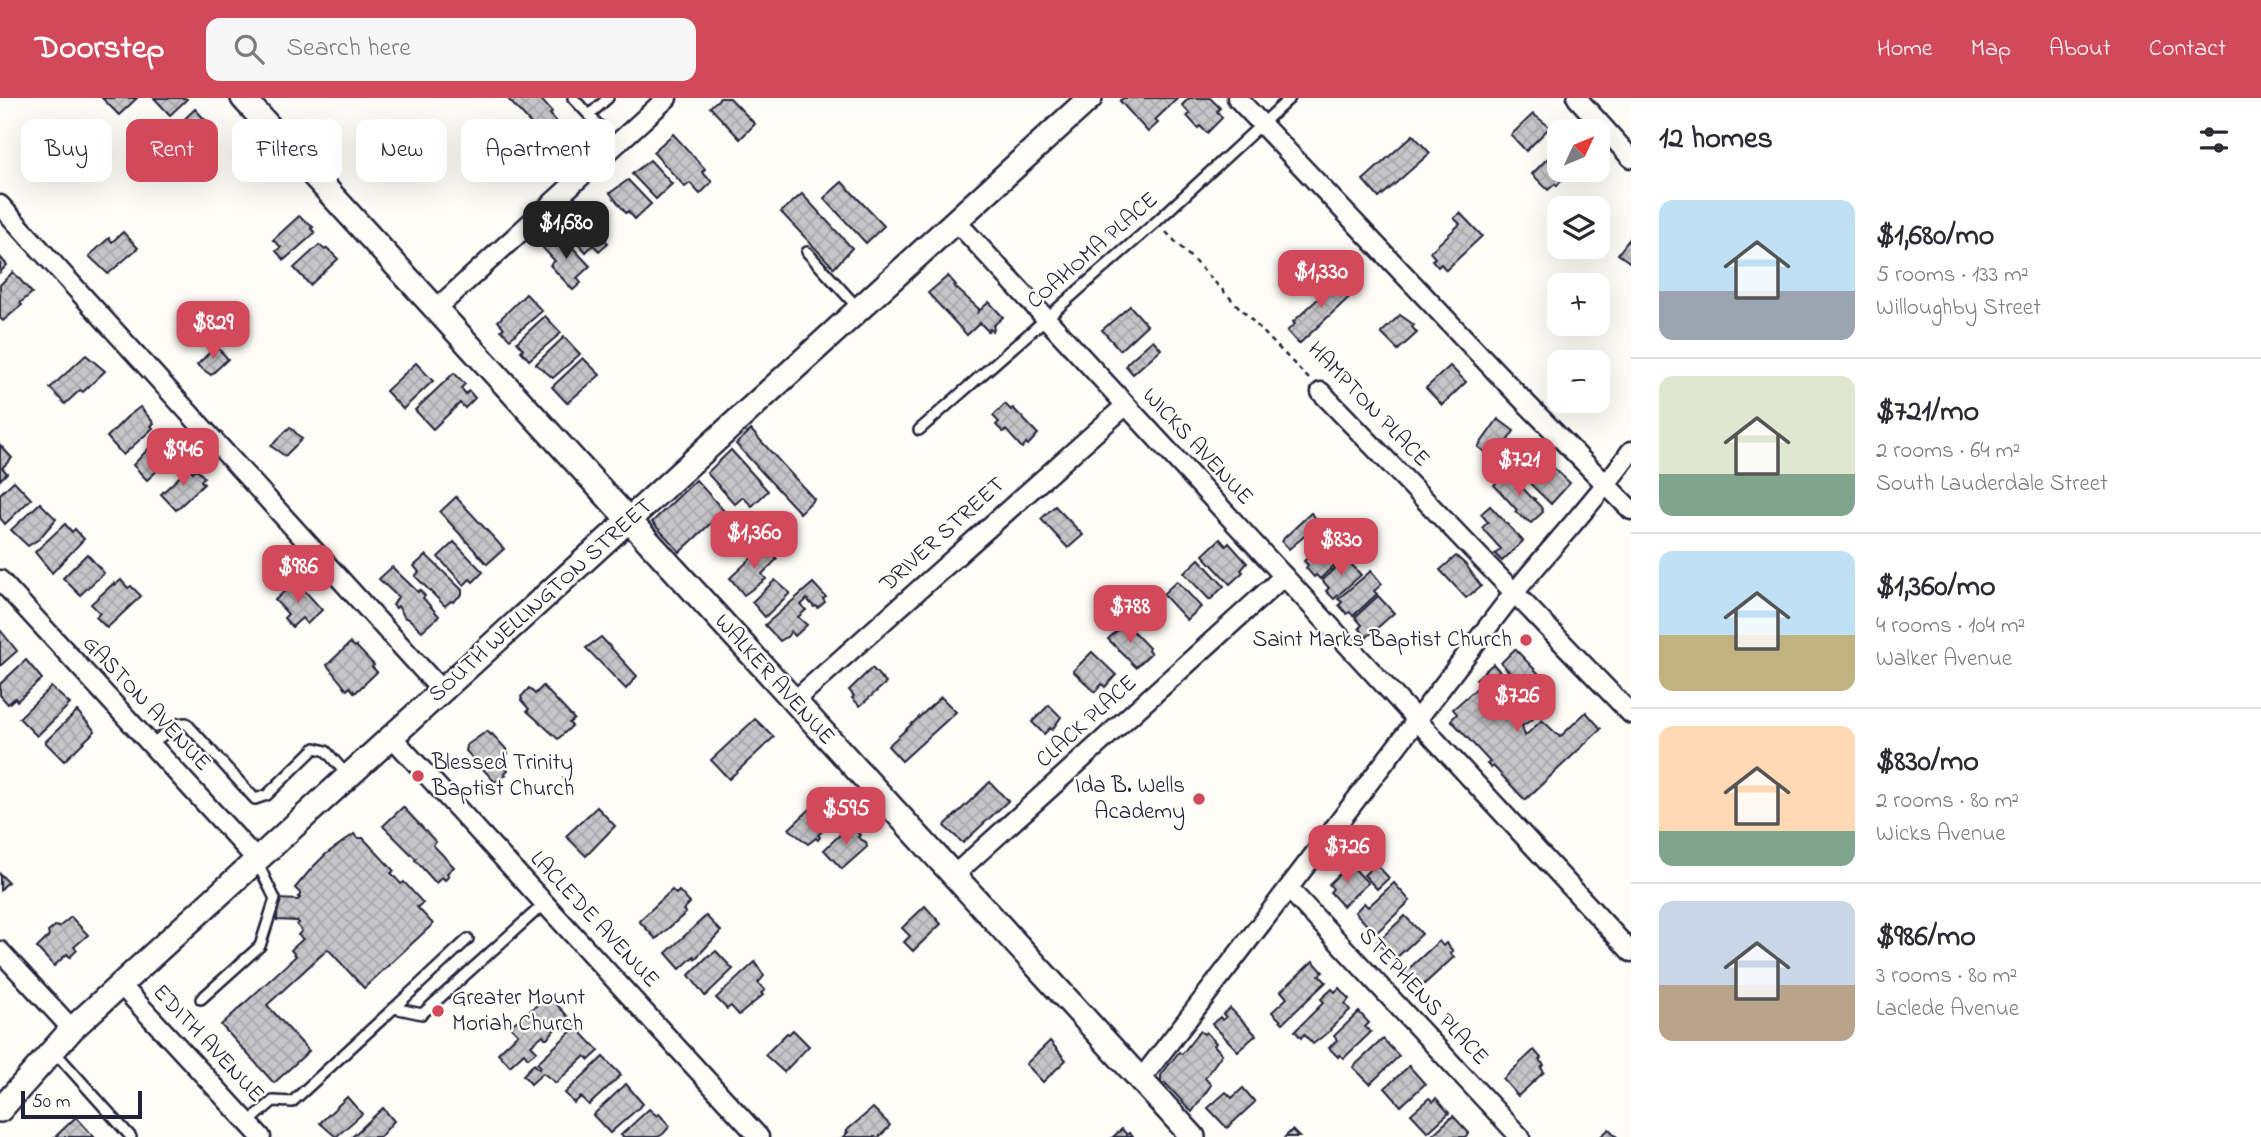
<!DOCTYPE html>
<meta charset="utf-8">
<style>
body{margin:0;font-family:"Indie Flower",sans-serif;background:#f7f7f7;color:#2b2b33;height:100vh;display:flex;flex-direction:column;font-size:26px;white-space:nowrap}
*{box-sizing:border-box;margin:0}
p{font-size:23px;color:#7c7c81}
.icon{flex:none;width:38px;height:38px;fill:none;stroke:currentColor;stroke-width:2;stroke-linecap:round;stroke-linejoin:round}
.map{position:relative;flex:1;overflow:hidden}
.details{display:flex;flex-direction:column;background:#fff;width:630px}
.details>*{flex:none}
.guide{position:absolute;left:21px;top:21px;width:665px;height:63px;display:flex;gap:14px}
.needle{width:46px;rotate:46deg}
.controls{position:absolute;left:1547px;top:21px;display:grid;gap:14px}
.controls a{display:grid;place-items:center;width:63px;height:63px;border-radius:14px;background:#fff;box-shadow:0 7px 28px #0002;font-size:35px}
.scale{position:absolute;left:21px;bottom:18px;width:121px;box-sizing:border-box;padding-left:7px;border:4px solid #22223b;border-top:0;font-size:19px;line-height:24px;white-space:nowrap;color:#22223b;-webkit-text-stroke:5px #fdfcf7;paint-order:stroke}
.price{position:absolute;translate:-50% -60px;padding:0 16px;border-radius:14px;background:#d1495b;color:#fff;font-size:23px;line-height:46px;filter:drop-shadow(0 2px 4px #0008)}
.price::after{content:'';position:absolute;left:50%;top:42px;width:21px;height:16px;margin-left:-10px;background:inherit;clip-path:polygon(0 0,100% 0,50% 100%)}
.price.selected{background:#222;color:#fff}
ul{padding:0;list-style:none}
li{display:flex;align-items:center;gap:21px;height:175px;padding:0 28px}
li+li{border-top:2px solid #e1e1e2}
li span{display:grid;place-items:center;flex:none;width:196px;height:140px;border-radius:14px;color:#555}
li>.icon{margin-inline-start:auto}
span .icon{width:84px;height:84px;fill:#fffc;stroke-width:1}
li b{font-size:30px}
h2{display:flex;justify-content:space-between;align-items:center;height:84px;padding:0 28px;font-size:30px}
.pill{padding:0 24px;border-radius:14px;background:#fff;box-shadow:0 7px 28px #0002;font-size:24px;line-height:63px}
.pill.selected{background:#d1495b;color:#fff}
header{display:flex;align-items:center;gap:42px;box-sizing:border-box;height:98px;padding:0 35px;background:#d1495b;color:#fff}
header strong{font-size:33px}
nav{display:flex;gap:38px;margin-inline-start:auto;font-size:24px}
.search{width:490px;height:63px;background:#f7f7f7;display:flex;align-items:center;gap:18px;box-sizing:border-box;padding:0 24px;border-radius:14px;color:#7c7c81;font-size:26px}
main{display:flex;flex:1;min-height:0}
.map>svg:first-child{display:block}
</style>
<header>
<strong>Doorstep</strong>
<div class="search"><svg class="icon" aria-label="search" viewBox="0 0 24 24"><circle cx="10" cy="10" r="6"/><path d="M15 15l6 6"/></svg>Search here</div>
<nav><a>Home</a><a>Map</a><a>About</a><a>Contact</a></nav>
</header>
<main>
<div class="map">
<svg width="1631" height="1039" viewBox="0 0 1631 1039">
<defs>
<pattern id="building-cross-hatch" width="8" height="8" patternUnits="userSpaceOnUse" patternTransform="scale(1.75)"><rect width="8" height="8" fill="#c6c6c8"/><path d="M0 0l8 8M0 8l8-8" fill="none" stroke="#aaaaad"/></pattern>
</defs>
<rect width="100%" height="100%" fill="#fdfcf7"/>
<filter id="ink" filterUnits="userSpaceOnUse"><feTurbulence type="fractalNoise" baseFrequency=".0143" numOctaves="2"/><feDisplacementMap in="SourceGraphic" scale="14" xChannelSelector="R" yChannelSelector="G"/><feConvolveMatrix kernelMatrix="1 2 1 2 8 2 1 2 1" color-interpolation-filters="sRGB"/></filter>
<g filter="url(#ink)">
<!-- building -->
<g fill="url(#building-cross-hatch)" stroke="#22223b" stroke-width="2">
<polygon points="102,0 137,0 119,17"/>
<polygon points="154,0 185,0 187,1 170,17"/>
<polygon points="507,0 540,0 552,14 550,16 576,46 562,59"/>
<polygon points="720,0 730,0 755,26 740,41 710,9"/>
<polygon points="1123,0 1178,0 1155,22 1158,25 1148,34 1120,3"/>
<polygon points="1189,0 1210,0 1220,10 1217,13 1222,20 1207,35 1200,28 1198,30 1187,18 1190,16 1182,7"/>
<polygon points="195,11 208,25 185,47 172,33"/>
<polygon points="1533,16 1550,29 1526,53 1511,37"/>
<polygon points="673,36 705,71 702,74 712,84 700,96 690,85 685,89 653,54"/>
<polygon points="1413,37 1430,55 1379,100 1363,82"/>
<polygon points="1559,56 1559,72 1570,72 1557,88 1555,86 1548,92 1532,76 1548,60 1551,63"/>
<polygon points="650,62 672,86 656,101 632,76"/>
<polygon points="628,82 651,106 635,121 628,113 626,115 610,95"/>
<polygon points="842,84 884,128 866,145 824,100"/>
<polygon points="802,96 852,150 834,170 781,114"/>
<polygon points="1460,115 1482,138 1446,172 1441,166 1438,169 1432,162 1435,160 1430,154 1460,126 1454,120"/>
<polygon points="299,118 313,129 311,130 315,135 284,162 276,153 281,149 273,142"/>
<polygon points="585,121 608,145 599,153 593,147 586,154 568,134"/>
<polygon points="123,134 138,150 108,176 89,158 109,140 112,144"/>
<polygon points="559,135 590,168 577,180 581,185 573,192 550,167 555,163 543,150"/>
<polygon points="1631,139 1631,165 1618,156"/>
<polygon points="319,147 325,152 327,150 338,161 310,187 294,170"/>
<polygon points="0,159 7,167 0,174"/>
<polygon points="13,174 32,195 20,205 22,207 3,223 0,220 0,187"/>
<polygon points="948,178 956,187 954,188 979,211 978,214 989,204 1003,219 993,228 994,231 992,233 990,231 988,233 980,225 967,237 928,195"/>
<polygon points="1346,180 1357,192 1299,246 1287,233 1295,226 1293,224 1336,184 1338,187"/>
<polygon points="526,196 542,213 510,241 501,232 504,230 498,223"/>
<polygon points="1130,208 1147,227 1120,252 1102,232"/>
<polygon points="1400,217 1414,227 1412,229 1417,235 1398,252 1381,235"/>
<polygon points="545,218 561,235 529,262 521,253 523,251 517,244"/>
<polygon points="564,239 580,256 553,280 536,266"/>
<polygon points="1153,242 1161,251 1133,276 1126,268 1127,265"/>
<polygon points="216,248 228,261 211,277 197,267"/>
<polygon points="86,257 105,273 83,294 80,292 65,306 50,290"/>
<polygon points="583,260 600,277 567,305 552,289"/>
<polygon points="416,265 433,283 403,311 386,293"/>
<polygon points="1450,268 1466,284 1442,307 1426,290"/>
<polygon points="454,275 465,286 461,290 466,296 469,293 475,300 465,310 460,305 433,331 415,312"/>
<polygon points="1005,306 1011,312 1013,310 1038,336 1028,347 1026,345 1022,350 1006,332 1003,334 996,327 999,324 993,318"/>
<polygon points="140,309 154,325 151,328 153,330 123,357 107,339 127,319"/>
<polygon points="1498,321 1514,333 1495,361 1478,349"/>
<polygon points="290,329 302,341 285,358 271,348"/>
<polygon points="751,332 814,401 800,415 736,346"/>
<polygon points="166,337 182,355 163,373 160,370 147,382 133,367 153,346 154,348"/>
<polygon points="0,347 12,360 2,370 7,375 0,382"/>
<polygon points="1529,347 1570,385 1551,406 1511,367"/>
<polygon points="731,352 768,393 752,408 743,399 735,406 707,375"/>
<polygon points="189,370 193,374 196,371 204,379 201,383 204,386 176,412 161,396"/>
<polygon points="1508,374 1531,399 1535,401 1534,402 1541,409 1543,414 1531,425 1515,414 1517,412 1494,387"/>
<polygon points="696,382 724,413 680,454 652,424"/>
<polygon points="14,383 31,401 5,426 0,420 0,396"/>
<polygon points="456,399 504,451 487,466 440,414"/>
<polygon points="40,405 56,421 39,441 28,448 11,432"/>
<polygon points="1055,408 1083,437 1068,450 1041,421"/>
<polygon points="1490,408 1523,443 1502,463 1495,456 1501,451 1482,430 1488,424 1481,416"/>
<polygon points="1311,415 1320,425 1289,451 1282,444 1284,440"/>
<polygon points="65,426 72,434 75,431 84,441 52,475 35,454"/>
<polygon points="1220,441 1226,448 1229,445 1247,465 1241,472 1243,474 1230,486 1203,457"/>
<polygon points="1328,441 1344,458 1320,481 1316,477 1314,479 1306,470 1308,467 1304,463"/>
<polygon points="454,444 483,474 473,484 470,481 464,487 438,459"/>
<polygon points="763,449 766,449 777,461 762,476 766,481 744,497 730,480"/>
<polygon points="87,456 104,475 80,497 63,480"/>
<polygon points="426,457 462,492 462,496 453,504 451,503 445,508 415,478 419,474 414,468"/>
<polygon points="1456,458 1466,467 1481,488 1466,500 1440,472"/>
<polygon points="1346,460 1361,477 1334,501 1326,493 1329,490 1322,482"/>
<polygon points="1199,461 1224,488 1210,502 1184,475"/>
<polygon points="392,469 418,494 420,492 425,498 423,500 439,518 422,533 409,521 405,520 398,508 396,510 393,507 398,499 379,481"/>
<polygon points="1371,473 1382,486 1374,493 1377,496 1353,518 1350,514 1347,516 1339,507 1342,504 1338,501"/>
<polygon points="121,482 128,490 131,488 141,498 107,530 96,519 100,515 91,506 114,485 115,487"/>
<polygon points="775,482 790,495 765,519 752,504"/>
<polygon points="296,483 322,512 307,526 302,520 292,529 284,520 288,516 275,502"/>
<polygon points="1177,483 1201,509 1187,522 1163,496"/>
<polygon points="813,485 826,499 823,501 825,504 818,510 816,508 814,509 807,501 801,507 806,512 798,519 807,527 795,538 791,533 788,538 780,543 765,527"/>
<polygon points="1378,498 1394,515 1367,539 1359,530 1362,527 1355,519"/>
<polygon points="1125,525 1149,550 1148,552 1151,555 1136,569 1108,541"/>
<polygon points="1,533 17,553 0,568 0,534"/>
<polygon points="601,539 637,578 626,591 586,550"/>
<polygon points="350,545 355,549 356,548 374,567 372,569 377,574 355,595 350,589 347,592 327,567"/>
<polygon points="1515,551 1539,576 1524,590 1501,565"/>
<polygon points="1092,554 1116,577 1105,589 1102,586 1095,594 1073,573"/>
<polygon points="26,562 42,581 17,603 15,600 8,606 0,597 0,586"/>
<polygon points="1493,566 1537,614 1532,619 1533,621 1522,628 1525,638 1542,622 1560,639 1586,614 1601,631 1525,702 1493,668 1491,670 1487,666 1490,664 1451,622 1457,616 1453,611 1478,589 1482,593 1485,590 1476,581"/>
<polygon points="872,570 886,585 860,608 852,600 854,598 849,592"/>
<polygon points="543,588 574,621 569,625 572,628 558,641 527,613 529,611 521,602 522,601 521,599 529,590 535,596"/>
<polygon points="51,589 70,606 37,638 19,620"/>
<polygon points="941,599 956,614 902,663 888,648"/>
<polygon points="1049,607 1061,619 1052,632 1050,630 1044,636 1032,624"/>
<polygon points="77,613 95,633 64,663 45,644"/>
<polygon points="755,621 774,639 729,681 711,662"/>
<polygon points="487,633 491,637 492,636 507,652 505,653 508,656 501,663 508,672 504,676 506,677 495,684 466,653 467,647"/>
<polygon points="990,684 1008,703 963,745 945,729 946,726"/>
<polygon points="825,697 840,709 837,712 841,716 818,737 820,739 818,742 816,740 808,746 789,731"/>
<polygon points="403,709 436,744 433,747 454,769 447,775 449,778 445,782 442,779 436,785 415,762 416,761 383,728"/>
<polygon points="597,709 615,728 586,758 566,738"/>
<polygon points="850,727 860,737 858,739 860,741 866,744 867,749 842,771 824,752"/>
<polygon points="354,736 358,740 363,740 394,773 391,775 401,786 404,784 423,805 417,809 433,826 364,890 328,851 267,907 309,953 274,985 221,927 296,858 291,852 303,841 298,837 302,833 297,827 299,825 297,823 277,822 278,801 298,802 300,800 298,799 301,796 295,790 312,770 326,756"/>
<polygon points="1350,766 1368,785 1343,808 1330,794 1333,791 1329,786"/>
<polygon points="1376,766 1389,780 1377,791 1364,777"/>
<polygon points="0,776 8,784 0,792"/>
<polygon points="1394,785 1410,803 1375,836 1355,814 1364,805 1368,809"/>
<polygon points="672,792 676,796 679,793 690,805 683,812 686,815 656,841 639,823"/>
<polygon points="925,808 941,826 913,853 904,844 910,838 902,830"/>
<polygon points="706,818 721,833 695,861 694,858 680,871 666,855"/>
<polygon points="1405,818 1422,836 1394,862 1377,844"/>
<polygon points="71,819 88,837 74,849 77,852 70,859 67,856 54,868 37,850 49,838 48,834 55,828 59,829"/>
<polygon points="1439,843 1443,848 1446,845 1453,853 1450,855 1454,859 1419,891 1404,875"/>
<polygon points="716,853 733,871 705,898 689,877 709,857 710,858"/>
<polygon points="1313,863 1323,874 1319,877 1326,884 1283,925 1272,914 1287,900 1281,893"/>
<polygon points="755,864 764,878 758,885 765,892 761,895 763,897 739,917 731,908 727,911 716,900"/>
<polygon points="1339,890 1349,901 1345,906 1350,912 1330,931 1331,932 1313,946 1304,936 1301,940 1295,933 1324,904 1321,901 1332,891 1335,894"/>
<polygon points="549,898 572,923 564,931 556,922 553,926 555,931 548,940 545,940 543,937 531,947 537,953 528,960 524,955 510,968 498,955 518,936 510,928"/>
<polygon points="1230,910 1256,937 1238,953 1212,926 1220,919 1222,922 1226,919 1223,916"/>
<polygon points="1359,914 1369,925 1365,929 1371,934 1344,960 1339,957 1338,959 1329,950 1337,942 1334,938"/>
<polygon points="576,929 599,953 589,962 585,958 556,985 543,975 531,986 523,977 534,966 539,971 541,969 537,965"/>
<polygon points="793,932 809,948 784,974 765,957 787,935 789,936"/>
<polygon points="1200,933 1204,936 1206,934 1216,945 1214,947 1222,956 1205,980 1211,987 1192,1014 1165,985 1161,985 1161,977 1179,954 1182,956"/>
<polygon points="1383,941 1399,958 1370,986 1353,969"/>
<polygon points="1050,943 1066,962 1043,984 1026,966"/>
<polygon points="1534,952 1541,960 1539,962 1544,967 1541,970 1544,974 1518,998 1503,981"/>
<polygon points="603,959 621,977 589,1007 581,999 574,1005 565,995"/>
<polygon points="1409,968 1425,986 1401,1008 1385,990"/>
<polygon points="626,986 643,1006 610,1035 593,1017"/>
<polygon points="1243,990 1255,1004 1227,1030 1208,1010 1226,994 1232,1000"/>
<polygon points="347,999 362,1016 336,1039 320,1025"/>
<polygon points="1429,1000 1433,1004 1436,1000 1449,1015 1428,1034 1411,1016"/>
<polygon points="383,1010 394,1023 380,1039 352,1039"/>
<polygon points="873,1010 890,1027 887,1031 879,1039 843,1039 848,1034 846,1033"/>
<polygon points="649,1011 657,1018 659,1016 670,1028 663,1036 658,1039 624,1039 621,1037"/>
<polygon points="1453,1018 1469,1035 1465,1039 1430,1039"/>
<polygon points="76,1019 94,1039 55,1039"/>
<polygon points="1122,1031 1127,1037 1129,1035 1133,1039 1113,1039"/>
<polygon points="1609,1031 1617,1039 1600,1039"/>
<polygon points="1292,1032 1299,1039 1285,1039"/>
</g>
<g fill="none" stroke-linecap="round" stroke-linejoin="round">
<!-- service casing -->
<g stroke="#22223b" stroke-width="14">
<g id="service">
<polyline points="573,0 616,46"/>
<polyline points="589,17 608,0"/>
<polyline points="807,154 858,210"/>
<polyline points="919,332 1156,124 1290,0"/>
<polyline points="151,647 176,626 186,625 255,701 267,697 315,650 326,653 348,678"/>
<polyline points="201,901 260,848 275,801 257,764"/>
<polyline points="394,910 468,841"/>
<polyline points="53,952 131,1039"/>
<polyline points="248,1025 273,1003 292,1004 394,910 422,916 545,805"/>
</g>
</g>
<!-- minor casing -->
<g stroke="#22223b" stroke-width="23">
<g id="minor">
<polyline points="1237,0 1516,295 1631,412"/>
<polyline points="1577,0 1631,60"/>
<polyline points="0,107 442,593"/>
<polyline points="956,123 1631,854"/>
<polyline points="436,211 667,0"/>
<polyline points="1321,294 1631,616"/>
<polyline points="0,482 257,762"/>
<polyline points="793,604 1125,308"/>
<polyline points="392,639 759,1039"/>
<polyline points="953,778 1284,478"/>
<polyline points="1290,792 1520,1039"/>
<polyline points="0,853 72,931"/>
<polyline points="120,886 261,1039"/>
<path d="M1141,981C1263,825 1382,667 1503,509C1544,456 1592,408 1631,353"/>
</g>
</g>
<!-- tertiary casing -->
<g stroke="#22223b" stroke-width="28">
<g id="tertiary">
<polyline points="243,0 1193,1039"/>
<polyline points="0,1012 72,931 1090,0"/>
</g>
</g>
<!-- path -->
<polyline stroke="#22223b" stroke-width="2.5" stroke-dasharray="5 5" stroke-linecap="butt" points="1166,134 1310,282"/>
<!-- service -->
<use href="#service" stroke="#fdfcf7" stroke-width="9"/>
<!-- minor -->
<use href="#minor" stroke="#fdfcf7" stroke-width="18"/>
<!-- tertiary -->
<use href="#tertiary" stroke="#fdfcf7" stroke-width="23"/>
</g>
</g>
<!-- markers -->
<g fill="#d1495b" stroke="#fdfcf7" stroke-width="2.5">
<circle cx="1526" cy="542" r="7"/>
<circle cx="418" cy="678" r="7"/>
<circle cx="1199" cy="701" r="7"/>
<circle cx="438" cy="913" r="7"/>
</g>
<g text-anchor="middle" dominant-baseline="central" stroke-width="5" stroke-linejoin="round" paint-order="stroke">
<!-- street labels -->
<g font-size="23" fill="#22223b" stroke="#fdfcf7">
<text transform="translate(1093 153) rotate(-41)">COAHOMA PLACE</text>
<text transform="translate(1368 307) rotate(46)">HAMPTON PLACE</text>
<text transform="translate(1197 349) rotate(47)">WICKS AVENUE</text>
<text transform="translate(943 437) rotate(-42)">DRIVER STREET</text>
<text transform="translate(541 503) rotate(-42)">SOUTH WELLINGTON STREET</text>
<text transform="translate(774 582) rotate(48)">WALKER AVENUE</text>
<text transform="translate(146 606) rotate(47)">GASTON AVENUE</text>
<text transform="translate(1087 624) rotate(-42)">CLACK PLACE</text>
<text transform="translate(594 822) rotate(47)">LACLEDE AVENUE</text>
<text transform="translate(1423 899) rotate(47)">STEPHENS PLACE</text>
<text transform="translate(208 946) rotate(47)">EDITH AVENUE</text>
</g>
<!-- poi labels -->
<g font-size="23" fill="#22223b" stroke="#fdfcf7" text-anchor="end">
<text x="1512" y="542">Saint Marks Baptist Church</text>
<text x="432" y="665" text-anchor="start">Blessed Trinity<tspan x="432" dy="26">Baptist Church</tspan></text>
<text x="1185" y="688">Ida B. Wells<tspan x="1185" dy="26">Academy</tspan></text>
<text x="452" y="900" text-anchor="start">Greater Mount<tspan x="452" dy="26">Moriah Church</tspan></text>
</g>
</g>
</svg>
<div class="controls">
<a><svg class="needle" viewBox="-14 -14 28 28"><path d="M0-13l5 13h-10z" fill="#e53935"/><path d="M0 13l5-13h-10z" fill="#7c7c81"/></svg></a>
<a><svg class="icon" aria-label="layers" viewBox="0 0 24 24"><path d="M12 4l9 5-9 5-9-5zM3 14l9 5 9-5"/></svg></a>
<a>+</a>
<a>−</a>
</div>
<div class="scale">50 m</div>
<b class="price selected" style="left:566px;top:163px">$1,680</b>
<b class="price" style="left:1321px;top:212px">$1,330</b>
<b class="price" style="left:213px;top:263px">$829</b>
<b class="price" style="left:183px;top:390px">$946</b>
<b class="price" style="left:1519px;top:400px">$721</b>
<b class="price" style="left:754px;top:473px">$1,360</b>
<b class="price" style="left:1341px;top:480px">$830</b>
<b class="price" style="left:298px;top:507px">$986</b>
<b class="price" style="left:1130px;top:547px">$788</b>
<b class="price" style="left:1517px;top:636px">$726</b>
<b class="price" style="left:846px;top:749px">$595</b>
<b class="price" style="left:1347px;top:787px">$726</b>
<div class="guide">
<a class="pill">Buy</a>
<a class="pill selected">Rent</a>
<a class="pill">Filters</a>
<a class="pill">New</a>
<a class="pill">Apartment</a>
</div>
</div>
<section class="details">
<h2>12 homes<svg class="icon" aria-label="filters" viewBox="0 0 24 24"><path d="M4 7h16M4 17h16"/><circle cx="9" cy="7" r="2"/><circle cx="15" cy="17" r="2"/></svg></h2>
<ul>
<li><span style="background:linear-gradient(#bfe0f5 65%,#9aa5b1 0)"><svg class="icon" aria-label="home" viewBox="0 0 24 24"><path d="M3 11l9-7 9 7M6 9v11h12V9"/></svg></span><div><b>$1,680/mo</b><p>5 rooms · 133 m²</p><p>Willoughby Street</p></div></li>
<li><span style="background:linear-gradient(#dfe7d0 70%,#7fa58c 0)"><svg class="icon" aria-label="home" viewBox="0 0 24 24"><path d="M3 11l9-7 9 7M6 9v11h12V9"/></svg></span><div><b>$721/mo</b><p>2 rooms · 64 m²</p><p>South Lauderdale Street</p></div></li>
<li><span style="background:linear-gradient(#bfe0f5 60%,#c2b280 0)"><svg class="icon" aria-label="home" viewBox="0 0 24 24"><path d="M3 11l9-7 9 7M6 9v11h12V9"/></svg></span><div><b>$1,360/mo</b><p>4 rooms · 104 m²</p><p>Walker Avenue</p></div></li>
<li><span style="background:linear-gradient(#ffd9b3 75%,#7fa58c 0)"><svg class="icon" aria-label="home" viewBox="0 0 24 24"><path d="M3 11l9-7 9 7M6 9v11h12V9"/></svg></span><div><b>$830/mo</b><p>2 rooms · 80 m²</p><p>Wicks Avenue</p></div></li>
<li><span style="background:linear-gradient(#c9d6e8 60%,#b9a48a 0)"><svg class="icon" aria-label="home" viewBox="0 0 24 24"><path d="M3 11l9-7 9 7M6 9v11h12V9"/></svg></span><div><b>$986/mo</b><p>3 rooms · 80 m²</p><p>Laclede Avenue</p></div></li>
</ul>
</section>
</main>
